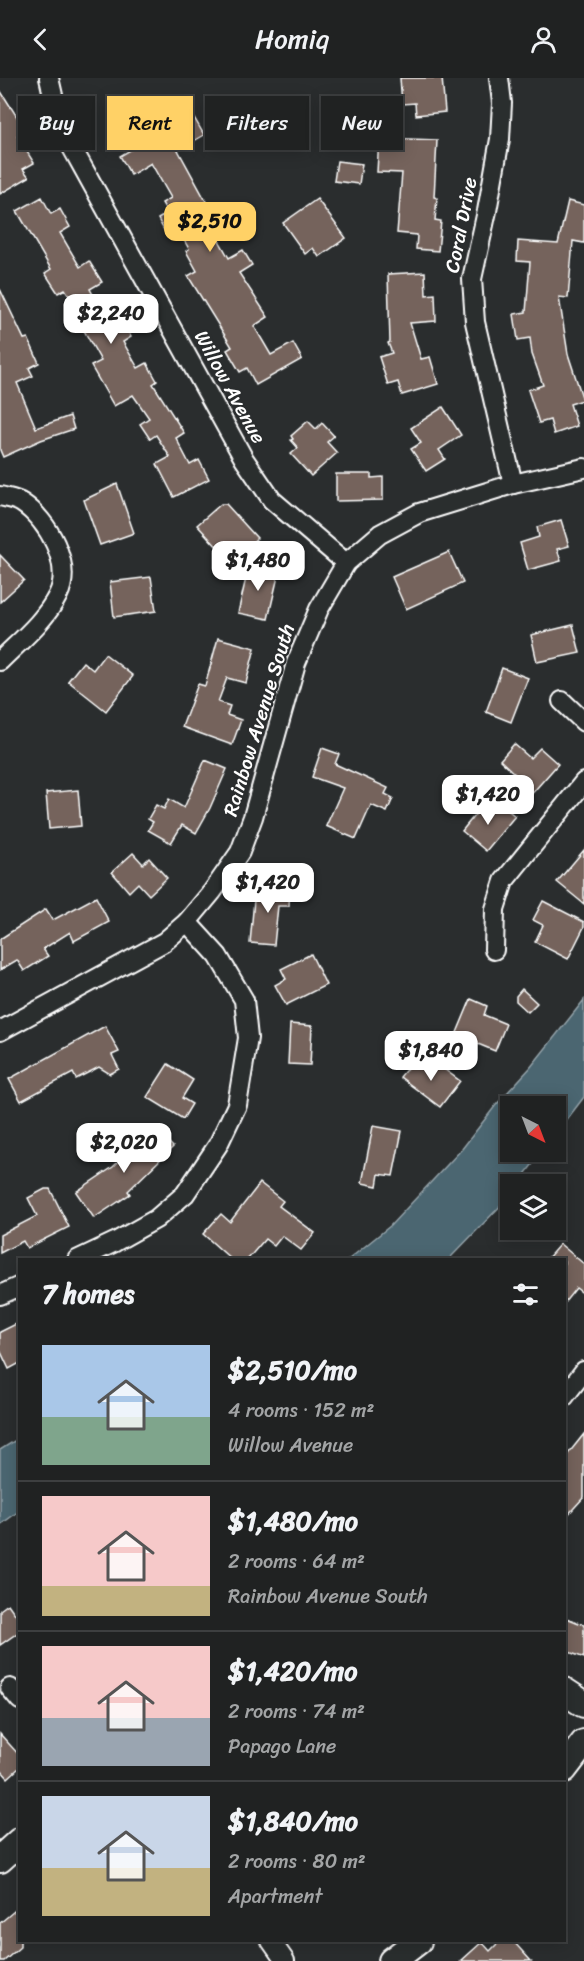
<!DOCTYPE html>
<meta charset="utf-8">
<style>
body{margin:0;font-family:Sriracha,sans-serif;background:#282a2a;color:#f1f3f6;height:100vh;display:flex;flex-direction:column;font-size:22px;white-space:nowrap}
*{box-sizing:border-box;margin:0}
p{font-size:20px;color:#a2a4a5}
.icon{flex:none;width:33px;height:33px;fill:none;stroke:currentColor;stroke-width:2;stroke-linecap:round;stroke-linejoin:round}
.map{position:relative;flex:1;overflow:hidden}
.panel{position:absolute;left:18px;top:1180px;width:548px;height:684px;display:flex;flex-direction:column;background:#202222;border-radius:0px;box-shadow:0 3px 15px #0003,0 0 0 2px #3d3f40}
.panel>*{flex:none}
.top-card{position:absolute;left:18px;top:18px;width:549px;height:54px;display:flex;gap:12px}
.needle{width:39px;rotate:138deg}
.tools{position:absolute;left:500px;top:1018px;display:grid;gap:12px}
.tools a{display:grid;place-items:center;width:66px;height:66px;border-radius:0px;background:#202222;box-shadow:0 3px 15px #0003,0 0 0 2px #3d3f40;font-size:30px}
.price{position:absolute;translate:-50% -51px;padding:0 14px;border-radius:12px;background:#fff;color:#222;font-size:20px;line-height:39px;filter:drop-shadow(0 2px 3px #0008)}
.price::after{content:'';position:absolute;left:50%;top:36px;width:18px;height:14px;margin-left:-9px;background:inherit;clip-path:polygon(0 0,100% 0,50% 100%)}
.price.on{background:#ffd166;color:#111}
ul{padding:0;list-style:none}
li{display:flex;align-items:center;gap:18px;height:150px;padding:0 24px}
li+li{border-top:2px solid #3d3f40}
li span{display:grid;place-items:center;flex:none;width:168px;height:120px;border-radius:0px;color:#555}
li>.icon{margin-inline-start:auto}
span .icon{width:72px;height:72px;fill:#fffc;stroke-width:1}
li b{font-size:26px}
h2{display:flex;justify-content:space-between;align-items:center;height:72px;padding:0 24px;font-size:26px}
.pill{padding:0 21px;border-radius:0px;background:#202222;box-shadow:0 3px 15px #0003,0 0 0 2px #3d3f40;font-size:21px;line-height:54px}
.pill.on{background:#ffd166;color:#111}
header{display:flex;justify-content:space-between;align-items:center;height:78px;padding:0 24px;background:#202222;font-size:27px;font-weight:600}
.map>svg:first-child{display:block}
</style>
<header><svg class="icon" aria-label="back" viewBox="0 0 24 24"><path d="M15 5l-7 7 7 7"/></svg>Homiq<svg class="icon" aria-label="person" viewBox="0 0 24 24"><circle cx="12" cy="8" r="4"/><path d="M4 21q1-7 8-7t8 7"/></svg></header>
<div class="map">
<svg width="584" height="1883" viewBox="0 0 584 1883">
<rect width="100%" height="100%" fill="#2a2d2e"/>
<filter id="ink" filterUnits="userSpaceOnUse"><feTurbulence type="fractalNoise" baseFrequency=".0167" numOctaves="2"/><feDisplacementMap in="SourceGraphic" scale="12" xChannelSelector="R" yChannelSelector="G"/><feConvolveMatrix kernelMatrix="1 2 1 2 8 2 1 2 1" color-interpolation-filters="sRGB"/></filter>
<g filter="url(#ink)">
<!-- water -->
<g fill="#4c6671" stroke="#94a3aa" stroke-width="1.5">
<polygon points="584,922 584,1019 555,1057 555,1029 510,1029 510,1074 542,1074 519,1104 519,1107 510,1107 510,1118 448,1182 348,1182 390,1148 462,1071 496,1027 530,990"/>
<polygon points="19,1360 19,1433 0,1447 0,1372"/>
</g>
<!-- building -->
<g fill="#74635b" stroke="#fff" stroke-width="1.5">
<polygon points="400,0 442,0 445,34 416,37 415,25 402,26"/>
<polygon points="0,12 26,53 17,58 34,85 23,91 29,99 0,116"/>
<polygon points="249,16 273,42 245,68 221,42"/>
<polygon points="192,36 204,57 178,72 214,138 207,141 229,180 243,172 252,187 239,195 268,239 254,248 271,277 293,265 302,281 256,307 247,290 240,294 227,272 232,269 188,198 197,193 186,173 189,171 175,146 164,152 158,141 168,135 162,125 171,120 151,85 131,97 120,78"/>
<polygon points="379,60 437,62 434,119 437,120 435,142 441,143 438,173 416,171 417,157 397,155 402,95 377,94"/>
<polygon points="337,83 362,86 359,106 334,103"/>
<polygon points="42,119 51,136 60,131 70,149 60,155 80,189 89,183 102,204 90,211 108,244 119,237 131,259 123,264 138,290 147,285 157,303 153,306 184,355 176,360 190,387 199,382 209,401 174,419 157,386 170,379 156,357 150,361 140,346 149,340 133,317 114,328 91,288 101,283 76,238 81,235 65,211 58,215 45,195 51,191 17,133"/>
<polygon points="317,121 346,160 319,179 313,170 305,176 283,145"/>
<polygon points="568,123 584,127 584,165 573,163 568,220 559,219 568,276 583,322 570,326 577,348 554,356 550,342 539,345 528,312 543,307 532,276 530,260 518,262 514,236 526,234 530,184 517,183 518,163 558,166"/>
<polygon points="425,194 426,217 435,216 436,243 410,245 421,281 430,279 438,306 402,317 398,304 388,307 379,279 392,275 388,265 390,264 388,196"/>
<polygon points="0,211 24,261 28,260 39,285 29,290 33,298 17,305 36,350 70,338 74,351 41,362 3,379 0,372"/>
<polygon points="443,329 461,357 439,372 445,381 426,393 411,371 421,365 411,350"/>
<polygon points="308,343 316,351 322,345 334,358 327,364 337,375 311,398 291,376 298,370 291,362 293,361 291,358"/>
<polygon points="336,396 371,396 371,400 383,399 383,422 336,423"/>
<polygon points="117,406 134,455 100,467 84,422"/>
<polygon points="221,426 226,426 257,460 231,484 197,447"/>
<polygon points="561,442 569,468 557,471 561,483 528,492 520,465 539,459 537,449"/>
<polygon points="449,474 463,505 406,531 392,499"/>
<polygon points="0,477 24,502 0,524"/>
<polygon points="249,487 279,494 268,541 238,535"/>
<polygon points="151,499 156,533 114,539 110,504"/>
<polygon points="573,547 580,575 537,584 531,557"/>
<polygon points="218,560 255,570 246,605 227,600 218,624 230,628 227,637 241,642 232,667 182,649 198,606 205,608"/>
<polygon points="105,576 133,598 106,633 68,603 83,584 93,592"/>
<polygon points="502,590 528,600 511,644 486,634"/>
<polygon points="514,666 530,680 540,670 558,686 528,720 510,703 516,697 500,682"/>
<polygon points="322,670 339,676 335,686 388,710 385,716 393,720 387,734 371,727 356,761 326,748 343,710 312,699"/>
<polygon points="205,682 227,691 210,730 196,755 182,747 171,765 148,752 153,744 148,741 156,727 164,731 169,721 184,730"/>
<polygon points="78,712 81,748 49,751 46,715"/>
<polygon points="498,724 515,738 486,773 462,753 478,733 486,739"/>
<polygon points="584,772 584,826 557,804"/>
<polygon points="133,775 143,786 149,780 167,800 149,817 138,805 129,814 112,794"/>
<polygon points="267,806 290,807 289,828 278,828 274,867 250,865 254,822 265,823"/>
<polygon points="96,819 109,844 74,863 70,854 43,871 48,878 24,893 17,882 0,892 0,861 46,831 53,842"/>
<polygon points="543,823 584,844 584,849 568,881 535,864 543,847 533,842"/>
<polygon points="311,876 326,907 286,927 275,907 286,901 281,891"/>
<polygon points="522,911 537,925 528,934 516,923 516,918"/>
<polygon points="471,921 487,928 484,937 506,946 495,973 456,957"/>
<polygon points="290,946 312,948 310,987 288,986"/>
<polygon points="105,948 119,974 112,977 119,991 110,996 99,989 76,1001 73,995 21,1023 9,1001"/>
<polygon points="413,983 425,993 433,983 460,1003 440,1029 400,999"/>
<polygon points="168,986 193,1002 182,1020 192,1026 183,1041 147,1019"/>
<polygon points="373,1048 402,1053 393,1098 379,1096 377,1108 362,1105"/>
<polygon points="154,1049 173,1069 128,1113 130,1116 94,1140 76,1114 113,1089"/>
<polygon points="260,1105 283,1123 279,1128 315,1155 301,1172 282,1158 274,1168 265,1161 247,1182 232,1182 203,1156 221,1136 230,1144"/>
<polygon points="45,1111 50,1111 69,1149 27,1170 23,1163 0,1175 0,1157 37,1138 28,1120"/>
<polygon points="560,1166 584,1186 584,1216 576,1210 564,1225 564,1182 546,1182"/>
<polygon points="20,1244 20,1285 9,1291 0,1272 0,1254"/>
<polygon points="584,1356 584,1419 564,1441 564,1381"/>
<polygon points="8,1526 20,1543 20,1553 0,1567 0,1532"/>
<polygon points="564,1539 584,1547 584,1580 564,1572"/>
<polygon points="0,1656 20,1678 20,1689 8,1700 0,1691"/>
<polygon points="20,1828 20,1869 4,1883 0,1883 0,1845"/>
<polygon points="500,1863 513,1863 531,1883 461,1883 482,1864 490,1873"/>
</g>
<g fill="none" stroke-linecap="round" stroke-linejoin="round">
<!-- street casing -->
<g stroke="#fff" stroke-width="22">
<g id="street">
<polyline points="49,0 60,48 244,381 272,422 346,485"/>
<polyline points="499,0 502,25 500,61 487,133 472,201 475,244 513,406"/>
<path d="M0,418C7,420 16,421 22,425C48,442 73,487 58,517C45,543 20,563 0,583"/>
<polyline points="562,623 584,644"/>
<polyline points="494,872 495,831 504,803 584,704"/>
<polyline points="0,953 164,864 187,844 212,814 240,774 253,739 296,585 319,531 346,485 380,456 419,435 513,406 584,390"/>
<polyline points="77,1182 115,1164 156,1141 185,1116 218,1067 237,1027 248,960 244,922 218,878 187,844"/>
<polyline points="0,1217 20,1208"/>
<polyline points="564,1319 584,1293"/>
<polyline points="10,1610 20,1622"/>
<polyline points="271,1863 285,1883"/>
</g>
</g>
<!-- secondary casing -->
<g stroke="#fff" stroke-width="30">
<g id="secondary">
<polyline points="564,1613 584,1626"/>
<polyline points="564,1691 584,1665"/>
<polyline points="0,1781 20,1763"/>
<polyline points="392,1883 418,1863"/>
</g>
</g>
<!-- street -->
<use href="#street" stroke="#2a2d2e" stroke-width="18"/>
<!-- secondary -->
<use href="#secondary" stroke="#2a2d2e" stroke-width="26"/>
</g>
</g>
<g text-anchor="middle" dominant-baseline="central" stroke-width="4.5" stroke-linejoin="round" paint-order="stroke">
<!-- street labels -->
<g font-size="20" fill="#fff" stroke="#2a2d2e">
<text transform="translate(461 147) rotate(-79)">Coral Drive</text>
<text transform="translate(230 309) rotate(61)">Willow Avenue</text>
<text transform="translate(259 642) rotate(-73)">Rainbow Avenue South</text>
</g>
</g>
</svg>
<div class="tools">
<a><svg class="needle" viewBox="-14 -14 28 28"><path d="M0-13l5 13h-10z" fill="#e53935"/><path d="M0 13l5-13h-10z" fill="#a2a4a5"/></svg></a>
<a><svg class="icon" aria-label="layers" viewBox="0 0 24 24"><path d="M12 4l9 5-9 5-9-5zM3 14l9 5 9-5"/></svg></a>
</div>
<b class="price on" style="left:210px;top:175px">$2,510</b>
<b class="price" style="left:111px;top:267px">$2,240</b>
<b class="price" style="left:258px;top:514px">$1,480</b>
<b class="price" style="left:488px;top:748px">$1,420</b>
<b class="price" style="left:268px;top:836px">$1,420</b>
<b class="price" style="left:431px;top:1004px">$1,840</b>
<b class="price" style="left:124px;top:1096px">$2,020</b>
<div class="top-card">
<a class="pill">Buy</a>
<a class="pill on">Rent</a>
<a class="pill">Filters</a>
<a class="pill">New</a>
</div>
<section class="panel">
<h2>7 homes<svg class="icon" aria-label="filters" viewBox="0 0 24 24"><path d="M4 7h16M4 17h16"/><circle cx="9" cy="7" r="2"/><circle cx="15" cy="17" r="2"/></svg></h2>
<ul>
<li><span style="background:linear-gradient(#a9c7e8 60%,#7fa58c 0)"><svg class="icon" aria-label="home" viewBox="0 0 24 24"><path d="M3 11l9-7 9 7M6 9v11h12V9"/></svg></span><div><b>$2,510/mo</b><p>4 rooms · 152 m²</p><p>Willow Avenue</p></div></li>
<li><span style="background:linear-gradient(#f6c9c9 75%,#c2b280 0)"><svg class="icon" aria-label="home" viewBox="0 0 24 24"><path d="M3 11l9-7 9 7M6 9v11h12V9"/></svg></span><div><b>$1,480/mo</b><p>2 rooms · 64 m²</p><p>Rainbow Avenue South</p></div></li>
<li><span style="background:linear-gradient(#f6c9c9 60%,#9aa5b1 0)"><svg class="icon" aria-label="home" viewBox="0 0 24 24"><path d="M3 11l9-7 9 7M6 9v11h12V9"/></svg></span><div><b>$1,420/mo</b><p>2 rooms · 74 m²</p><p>Papago Lane</p></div></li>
<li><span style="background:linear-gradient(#c9d6e8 60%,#c2b280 0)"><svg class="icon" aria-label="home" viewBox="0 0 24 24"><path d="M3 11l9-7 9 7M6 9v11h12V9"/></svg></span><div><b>$1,840/mo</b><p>2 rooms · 80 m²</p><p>Apartment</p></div></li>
</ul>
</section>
</div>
